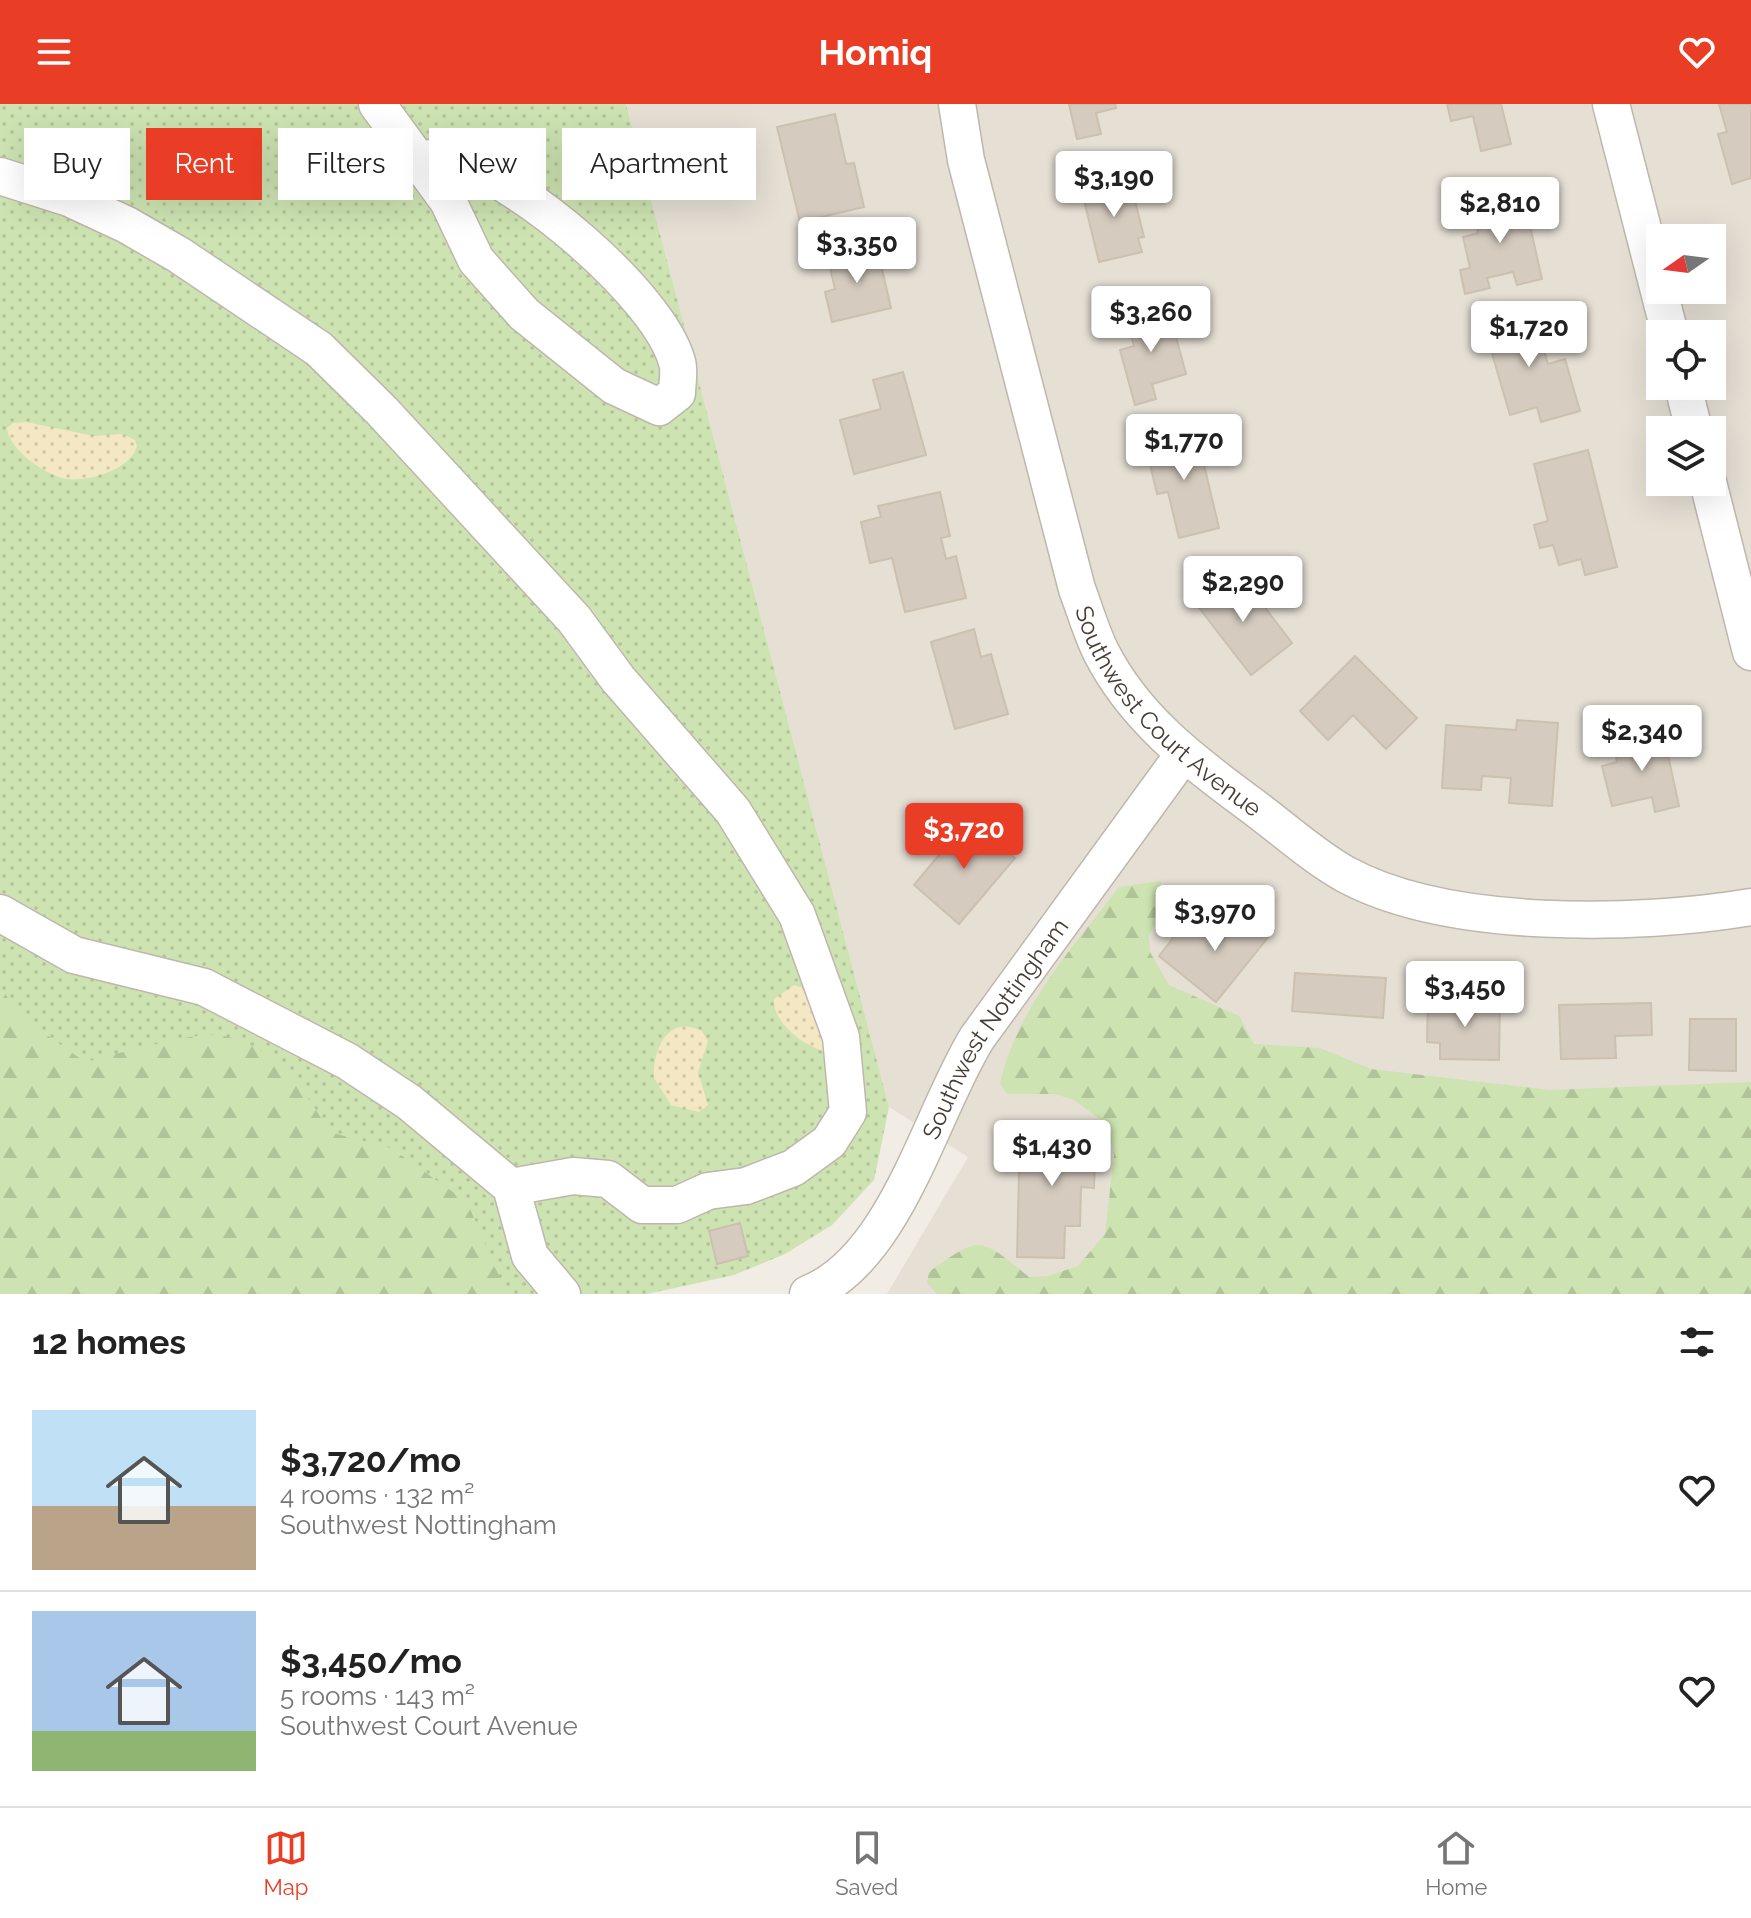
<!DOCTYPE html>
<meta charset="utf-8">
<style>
body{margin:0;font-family:Raleway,sans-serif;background:#f6f6f6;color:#222;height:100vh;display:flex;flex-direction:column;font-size:30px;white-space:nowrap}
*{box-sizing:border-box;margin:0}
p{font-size:26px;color:#767676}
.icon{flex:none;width:44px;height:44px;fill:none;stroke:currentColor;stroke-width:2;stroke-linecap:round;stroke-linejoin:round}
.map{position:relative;height:1190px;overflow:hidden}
.sheet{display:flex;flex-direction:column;background:#fff;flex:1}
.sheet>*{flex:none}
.banner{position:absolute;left:24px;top:24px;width:800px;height:72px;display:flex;gap:16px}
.needle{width:52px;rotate:256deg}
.fabs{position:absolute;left:1646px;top:120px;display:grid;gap:16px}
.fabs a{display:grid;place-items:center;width:80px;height:80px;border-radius:0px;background:#fff;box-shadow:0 8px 32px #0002;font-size:40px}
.price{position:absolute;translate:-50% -68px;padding:0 18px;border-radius:8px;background:#fff;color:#222;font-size:26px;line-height:52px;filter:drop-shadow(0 2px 4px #0008)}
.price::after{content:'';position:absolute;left:50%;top:48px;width:24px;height:18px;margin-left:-12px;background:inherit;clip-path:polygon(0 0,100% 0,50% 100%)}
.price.on{background:#e93d25;color:#fff}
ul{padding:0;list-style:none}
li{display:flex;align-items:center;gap:24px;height:200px;padding:0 32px}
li+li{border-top:2px solid #e0e0e0}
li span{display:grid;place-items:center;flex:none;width:224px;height:160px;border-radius:0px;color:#555}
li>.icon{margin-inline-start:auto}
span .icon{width:96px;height:96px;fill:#fffc;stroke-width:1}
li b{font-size:34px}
h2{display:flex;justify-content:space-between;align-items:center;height:96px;padding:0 32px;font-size:34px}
.pill{padding:0 28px;border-radius:0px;background:#fff;box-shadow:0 8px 32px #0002;font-size:28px;line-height:72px}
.pill.on{background:#e93d25;color:#fff}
header{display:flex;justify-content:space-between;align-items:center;height:104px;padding:0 32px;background:#e93d25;color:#fff;font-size:36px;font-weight:700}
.tabs{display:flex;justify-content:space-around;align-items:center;height:112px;border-top:2px solid #e0e0e0;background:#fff;font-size:22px;color:#767676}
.tabs a{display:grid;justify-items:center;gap:4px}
.tabs .on{color:#e93d25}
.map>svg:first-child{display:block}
</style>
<header><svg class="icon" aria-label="menu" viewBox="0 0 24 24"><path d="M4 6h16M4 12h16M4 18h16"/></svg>Homiq<svg class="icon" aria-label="heart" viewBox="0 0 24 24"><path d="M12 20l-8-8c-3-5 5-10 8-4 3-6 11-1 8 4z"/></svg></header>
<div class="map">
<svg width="1751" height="1190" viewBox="0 0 1751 1190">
<defs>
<pattern id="grass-dots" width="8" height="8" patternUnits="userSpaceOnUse" patternTransform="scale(2)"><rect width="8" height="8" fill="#cde3b1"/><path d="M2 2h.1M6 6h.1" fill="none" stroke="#b1c499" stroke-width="1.8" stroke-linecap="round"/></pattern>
<pattern id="forest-firs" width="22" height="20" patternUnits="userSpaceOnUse" patternTransform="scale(2)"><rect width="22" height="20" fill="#cde3b1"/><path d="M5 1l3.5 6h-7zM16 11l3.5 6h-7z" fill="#b1c499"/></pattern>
<pattern id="sand-dots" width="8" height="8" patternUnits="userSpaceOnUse" patternTransform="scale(2)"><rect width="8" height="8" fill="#f3e8c3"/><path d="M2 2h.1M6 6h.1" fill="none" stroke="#d2c8a8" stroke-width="1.8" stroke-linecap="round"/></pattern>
</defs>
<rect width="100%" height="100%" fill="#f1ede5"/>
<!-- residential -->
<path fill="#e5dfd4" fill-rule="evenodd" d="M626,0H1751V1131L1530,1190H887L968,1053L889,1003ZM1660,134H1712V186H1660ZM1660,230H1712V282H1660ZM1660,326H1712V378H1660Z"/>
<!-- grass -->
<polygon fill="url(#grass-dots)" points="0,0 626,0 889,1003 874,1076 832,1121 785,1150 734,1171 647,1190 0,1190"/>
<!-- forest -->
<g fill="url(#forest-firs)">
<path d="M1161,777L1164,802L1149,831L1150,848L1169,881L1239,912L1254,940L1320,944L1371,965L1550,986L1751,978V1190H937L927,1179L929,1168C981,1130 980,1133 1029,1173L1048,1172L1078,1162L1105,1130L1114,1051L1106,1020L1074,996L1055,990H1007L1000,979C1019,901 1072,845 1119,783Z"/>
<path d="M0,882L20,912L85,958C114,951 192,928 218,931C272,939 305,984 329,1028L391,1044L467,1098L507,1190H0Z"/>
</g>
<!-- sand -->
<g fill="url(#sand-dots)">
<path d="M26,318L94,332L122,330L135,336L137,342C131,365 90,378 67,375C46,372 9,346 7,324L13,319Z"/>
<path d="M794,881L810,886L831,949C809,946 772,920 774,895Z"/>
<path d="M685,922L701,926L708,937L698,968L708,1001L699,1008L671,1001L654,974C653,953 661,924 685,922Z"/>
</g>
<!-- building -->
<g fill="#d5cbbf" stroke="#ccc0af" stroke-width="2">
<polygon points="1069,0 1115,0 1116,4 1096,9 1101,30 1077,35"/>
<polygon points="1447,0 1501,0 1511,40 1481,47 1473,12 1451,17"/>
<polygon points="1719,0 1751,0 1751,74 1732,80 1718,30 1727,28"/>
<polygon points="835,10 846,60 854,59 864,103 800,118 777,23"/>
<polygon points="1129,72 1144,133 1138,134 1142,148 1099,158 1081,84"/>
<polygon points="1523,91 1542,175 1517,181 1513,168 1487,174 1490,184 1465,190 1460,166 1470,164 1463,133 1478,129 1472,103"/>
<polygon points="877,143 891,204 832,218 825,188 835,185 828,155"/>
<polygon points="1168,203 1186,270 1152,280 1156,295 1135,301 1120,246 1134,242 1126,214"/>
<polygon points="1532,205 1548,260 1565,255 1580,307 1541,318 1537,303 1510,311 1483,219"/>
<polygon points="903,268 926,351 854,370 840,316 881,305 873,276"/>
<polygon points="1196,327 1219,424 1179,434 1168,388 1157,390 1145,339"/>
<polygon points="1588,346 1617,463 1585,471 1581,455 1559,461 1553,441 1540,444 1534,421 1548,417 1534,360"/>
<polygon points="940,388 950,432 941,434 946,455 956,452 966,494 905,508 892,454 870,459 861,418 881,413 878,402"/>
<polygon points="1241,472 1292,539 1251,571 1193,496 1217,478 1223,486"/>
<polygon points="974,525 981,553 991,550 1008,610 955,625 931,538"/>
<polygon points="1355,552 1417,614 1386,645 1353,611 1328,636 1300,607"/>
<polygon points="1517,616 1558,619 1552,702 1509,699 1511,674 1482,672 1481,686 1442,684 1446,621 1516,626"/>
<polygon points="1663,628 1679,702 1655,708 1652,693 1612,702 1602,662 1617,658 1613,639"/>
<polygon points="969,715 1015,754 959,820 914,781"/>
<polygon points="1248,806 1274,826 1216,898 1159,852 1191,811 1223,837"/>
<polygon points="1295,869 1386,874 1383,914 1292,907"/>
<polygon points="1428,896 1500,897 1499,956 1440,955 1440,939 1427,938"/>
<polygon points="1651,899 1652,931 1615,932 1616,954 1561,955 1559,901"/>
<polygon points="1690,915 1736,915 1736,967 1689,966"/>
<polygon points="1020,1026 1096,1028 1094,1084 1081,1083 1080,1122 1065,1122 1064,1154 1017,1153"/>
<polygon points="740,1119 748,1152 717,1160 709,1127"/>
</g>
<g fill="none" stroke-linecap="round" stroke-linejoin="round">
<!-- minor casing -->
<g stroke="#bfb7ac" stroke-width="39">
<g id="minor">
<path d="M377,0L448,97L476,156L524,210L614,282L659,303L677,289C677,279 680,267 677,258C659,191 519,74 453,56C442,53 428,55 416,54"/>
<path id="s1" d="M957,0L966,56L1077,485C1085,506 1091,528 1101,548C1134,613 1190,656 1247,698C1279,721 1311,751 1345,770C1447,826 1638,822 1751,803"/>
<polyline points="1611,0 1670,230"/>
<polyline points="0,72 69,94 127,121 179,151 319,245 382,307 574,515 618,575 733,707 797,811 841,933 848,1008 829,1038 793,1064 746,1082 708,1087 677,1101 642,1101 608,1075 573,1072 511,1083"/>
<polyline points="1683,282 1694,326"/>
<polyline points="1708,378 1751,548"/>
<polyline points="0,809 74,851 204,883 347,957 409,998 511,1083 530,1152 562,1190"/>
<path id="s2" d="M808,1190C896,1155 930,1010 977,934L1183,651"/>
</g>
</g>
<!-- minor -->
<use href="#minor" stroke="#fff" stroke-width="36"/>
</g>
<g text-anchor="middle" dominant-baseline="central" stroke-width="8" stroke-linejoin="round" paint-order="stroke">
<!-- street labels -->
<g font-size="24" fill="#433d35" stroke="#fff">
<text stroke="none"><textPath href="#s1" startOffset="656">Southwest Court Avenue</textPath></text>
<text stroke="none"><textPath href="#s2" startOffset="330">Southwest Nottingham</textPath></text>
</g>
</g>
</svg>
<div class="fabs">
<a><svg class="needle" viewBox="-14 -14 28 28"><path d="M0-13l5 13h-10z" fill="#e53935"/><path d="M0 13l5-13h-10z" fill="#767676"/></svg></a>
<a><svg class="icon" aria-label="locate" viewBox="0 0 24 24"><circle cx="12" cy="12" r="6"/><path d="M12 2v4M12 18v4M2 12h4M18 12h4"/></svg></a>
<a><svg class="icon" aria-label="layers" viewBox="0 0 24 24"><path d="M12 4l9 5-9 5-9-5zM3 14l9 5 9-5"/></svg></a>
</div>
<b class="price" style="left:1114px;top:115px">$3,190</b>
<b class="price" style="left:1500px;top:141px">$2,810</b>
<b class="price" style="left:857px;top:181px">$3,350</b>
<b class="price" style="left:1151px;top:250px">$3,260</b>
<b class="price" style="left:1529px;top:265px">$1,720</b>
<b class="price" style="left:1184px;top:378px">$1,770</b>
<b class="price" style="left:1243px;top:520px">$2,290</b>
<b class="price" style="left:1642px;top:669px">$2,340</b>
<b class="price on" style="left:964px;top:767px">$3,720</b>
<b class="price" style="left:1215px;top:849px">$3,970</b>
<b class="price" style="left:1465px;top:925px">$3,450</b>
<b class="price" style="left:1052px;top:1084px">$1,430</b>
<div class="banner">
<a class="pill">Buy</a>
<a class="pill on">Rent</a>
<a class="pill">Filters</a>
<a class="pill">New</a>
<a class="pill">Apartment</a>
</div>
</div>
<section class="sheet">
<h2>12 homes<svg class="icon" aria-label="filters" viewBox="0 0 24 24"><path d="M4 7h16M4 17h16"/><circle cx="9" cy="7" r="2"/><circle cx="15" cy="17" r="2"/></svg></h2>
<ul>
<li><span style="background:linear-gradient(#bfe0f5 60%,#b9a48a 0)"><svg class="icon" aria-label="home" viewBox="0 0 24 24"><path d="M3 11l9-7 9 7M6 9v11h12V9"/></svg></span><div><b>$3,720/mo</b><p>4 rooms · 132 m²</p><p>Southwest Nottingham</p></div><svg class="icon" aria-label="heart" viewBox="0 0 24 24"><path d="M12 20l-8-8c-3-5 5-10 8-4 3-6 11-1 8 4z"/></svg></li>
<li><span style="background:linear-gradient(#a9c7e8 75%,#8fb573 0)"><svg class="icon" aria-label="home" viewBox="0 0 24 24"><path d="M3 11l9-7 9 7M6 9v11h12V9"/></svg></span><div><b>$3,450/mo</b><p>5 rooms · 143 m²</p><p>Southwest Court Avenue</p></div><svg class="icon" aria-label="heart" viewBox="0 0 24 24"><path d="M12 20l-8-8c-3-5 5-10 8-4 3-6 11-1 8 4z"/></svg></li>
</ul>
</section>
<nav class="tabs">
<a class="on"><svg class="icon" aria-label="map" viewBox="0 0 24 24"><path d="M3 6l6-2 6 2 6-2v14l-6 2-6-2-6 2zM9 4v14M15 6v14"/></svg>Map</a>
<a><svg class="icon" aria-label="saved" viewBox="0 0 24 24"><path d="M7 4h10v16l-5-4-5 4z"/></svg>Saved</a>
<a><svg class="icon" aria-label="home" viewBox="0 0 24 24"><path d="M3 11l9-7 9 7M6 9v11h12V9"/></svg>Home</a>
</nav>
